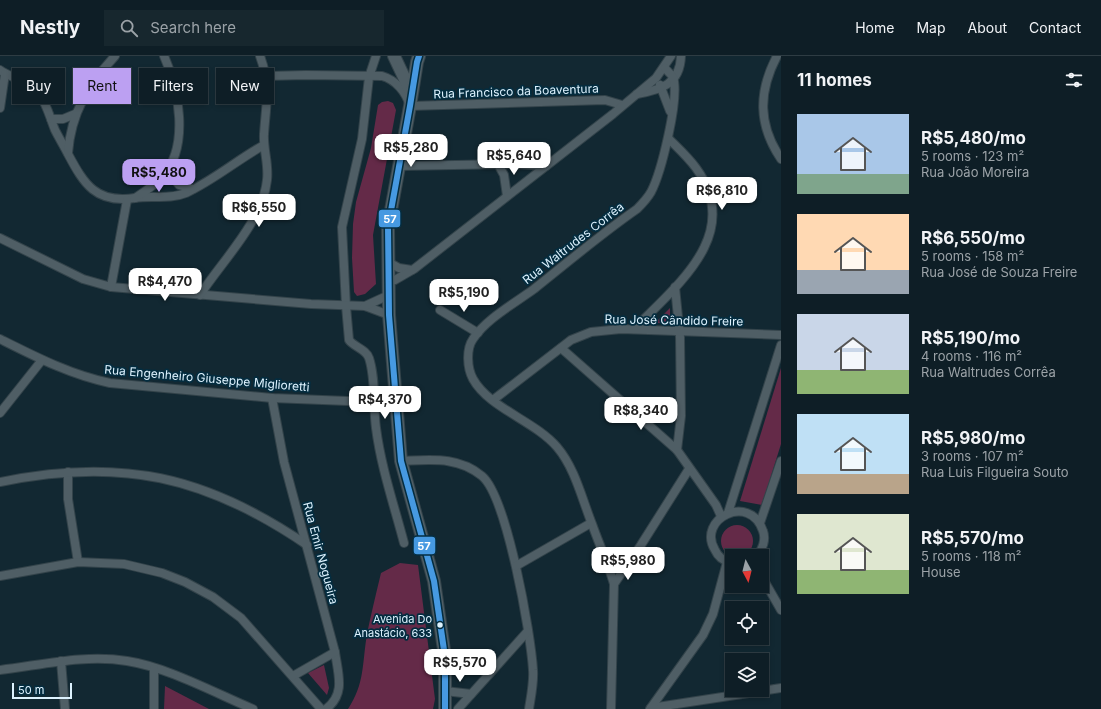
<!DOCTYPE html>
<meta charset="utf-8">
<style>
body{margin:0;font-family:Inter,sans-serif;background:#17272e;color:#f1f3f6;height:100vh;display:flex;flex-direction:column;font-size:15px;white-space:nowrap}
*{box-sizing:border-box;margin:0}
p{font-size:13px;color:#9ba2a7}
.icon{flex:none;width:22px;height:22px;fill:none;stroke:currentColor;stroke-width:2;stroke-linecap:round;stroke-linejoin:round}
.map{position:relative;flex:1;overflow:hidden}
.panel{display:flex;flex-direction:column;background:#0e1e26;width:320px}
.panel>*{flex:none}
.top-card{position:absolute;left:12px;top:12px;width:380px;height:36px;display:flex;gap:8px}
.needle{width:26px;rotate:173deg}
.buttons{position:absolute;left:725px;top:493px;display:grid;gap:8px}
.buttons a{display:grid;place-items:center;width:44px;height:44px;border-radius:0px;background:#0e1e26;box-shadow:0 2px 6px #0003,0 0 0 1px #2e3c43;font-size:20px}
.scale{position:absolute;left:12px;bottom:10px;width:60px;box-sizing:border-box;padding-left:4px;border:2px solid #ddf2fe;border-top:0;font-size:11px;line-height:14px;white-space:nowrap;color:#ddf2fe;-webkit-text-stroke:3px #042d40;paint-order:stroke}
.price{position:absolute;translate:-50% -34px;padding:0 9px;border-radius:8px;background:#fff;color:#222;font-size:13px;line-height:26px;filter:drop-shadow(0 1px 2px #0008)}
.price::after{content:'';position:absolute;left:50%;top:24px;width:12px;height:9px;margin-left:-6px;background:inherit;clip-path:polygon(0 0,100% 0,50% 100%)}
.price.active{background:#bca0f2;color:#111}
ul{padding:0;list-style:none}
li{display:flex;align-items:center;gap:12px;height:100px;padding:0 16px}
li span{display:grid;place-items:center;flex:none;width:112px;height:80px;border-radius:0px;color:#555}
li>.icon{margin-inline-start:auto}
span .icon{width:48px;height:48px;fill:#fffc;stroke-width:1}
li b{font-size:17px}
h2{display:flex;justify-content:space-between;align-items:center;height:48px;padding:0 16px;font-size:17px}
.pill{padding:0 14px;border-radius:0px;background:#0e1e26;box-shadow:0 2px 6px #0003,0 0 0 1px #2e3c43;font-size:14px;line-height:36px}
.pill.active{background:#bca0f2;color:#111}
header{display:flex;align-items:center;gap:24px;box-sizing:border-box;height:56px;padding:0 20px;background:#0e1e26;border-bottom:1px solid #2e3c43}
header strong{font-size:19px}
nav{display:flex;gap:22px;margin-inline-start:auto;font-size:14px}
.search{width:280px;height:36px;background:#17272e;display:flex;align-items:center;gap:10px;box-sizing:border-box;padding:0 14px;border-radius:0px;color:#9ba2a7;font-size:15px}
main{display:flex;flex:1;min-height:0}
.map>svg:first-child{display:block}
</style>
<header>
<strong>Nestly</strong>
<div class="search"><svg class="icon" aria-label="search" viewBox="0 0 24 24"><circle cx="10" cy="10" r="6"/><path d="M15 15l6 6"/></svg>Search here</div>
<nav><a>Home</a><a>Map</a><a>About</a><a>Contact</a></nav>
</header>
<main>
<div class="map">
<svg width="781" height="653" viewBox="0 0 781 653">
<rect width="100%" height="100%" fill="#122832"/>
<!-- green -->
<g fill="#642a48">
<polygon points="388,45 393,47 396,54 373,179 376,228 365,238 357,240 354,236 352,202 353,168 356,146 371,92 378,49 382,46"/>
<polygon points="670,252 670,267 655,267"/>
<polygon points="781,312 781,388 762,449 740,445"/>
<circle cx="737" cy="485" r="16"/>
<path d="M400,507L418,509L435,643L433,653H348C365,627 362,608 367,578C371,558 376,538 381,517Z"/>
<polygon points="324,609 329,632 327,639 308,617"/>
<polygon points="165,630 209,653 164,653"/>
</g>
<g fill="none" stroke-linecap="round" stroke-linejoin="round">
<!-- street casing -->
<g stroke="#33434a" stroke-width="10">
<g id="street">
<path d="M376,0L369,21L362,83L342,171L346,250L349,284C354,291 366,293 369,302C376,323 373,350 376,372C381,411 394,449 404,487"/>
<path d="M777,0C758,36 758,69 781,103"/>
<path d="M0,14C13,23 29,25 39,38C47,48 50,62 55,74C59,82 64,90 68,98C84,128 96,148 135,142C152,139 169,144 186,137C214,124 237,104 264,89"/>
<path d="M266,20L306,19L382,20C396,24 406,36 410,50L605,44L622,49"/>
<polyline points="660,29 670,55"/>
<path d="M637,38C661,34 680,28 681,0"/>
<polyline points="0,52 5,18"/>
<polyline points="51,63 63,63 75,58"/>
<path d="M68,97C71,57 88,29 115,0"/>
<polyline points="498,108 504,119 507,140"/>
<polyline points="399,110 516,108 546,110"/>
<polyline points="167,114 179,129 193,133"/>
<path d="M135,142C144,136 154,130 162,121C190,91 179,33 164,0"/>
<polyline points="0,182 83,223 111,231 311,248 365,250 389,259"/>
<polyline points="388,206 399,212 412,214"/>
<polyline points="388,225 395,224 414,213 613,58 656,22 671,0"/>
<polyline points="111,231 127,144"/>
<polyline points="675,231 680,281 681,360 677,394"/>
<path d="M200,239C222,205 263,165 267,124C269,108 263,93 264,78C266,48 271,30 260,0"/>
<polyline points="365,250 389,239"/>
<polyline points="440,254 478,277"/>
<path d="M634,273C677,229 744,178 696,112C688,101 678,92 669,83"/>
<path d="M0,283C36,301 71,319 110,327L272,342L373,346"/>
<polyline points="561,292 677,394 716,449 721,460"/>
<path d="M272,342L284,406L335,596C338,618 346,638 326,653"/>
<polyline points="493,344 571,284 591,276 621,273 781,279"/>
<polyline points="0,357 42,304"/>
<path d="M401,405C431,404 458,400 482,420C507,441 531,579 533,614C534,626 531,640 529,653"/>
<polyline points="68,416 68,443 78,506"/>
<path d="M0,426C120,401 206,420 307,489"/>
<polyline points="728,457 781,289"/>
<polyline points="760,467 781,405"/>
<path d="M731,507C724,505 718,501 715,494C696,463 750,436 763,475C766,483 763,494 756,500"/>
<polyline points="516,510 591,467"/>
<polyline points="0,520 78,506 124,508 162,517 185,526 213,541 241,562 321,653"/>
<polyline points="762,521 781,554"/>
<path d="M614,528C608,507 599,488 592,468C582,443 575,412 557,391C535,365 489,352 473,323C467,312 466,293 473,283C486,263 515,247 534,233C568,206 601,178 637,153C642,148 647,143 651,136C661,117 680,42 673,21C671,18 667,15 665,12"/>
<polyline points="61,605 65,653"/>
<path d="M0,614C42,609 85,598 127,605C167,611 215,637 253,653"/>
<polyline points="293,620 335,596"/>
<polyline points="445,635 471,638"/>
<polyline points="651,652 781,632"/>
<polyline points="154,653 154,613"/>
<polyline points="458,653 527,576"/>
<polyline points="611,653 614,528 641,489 689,413"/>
<polyline points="650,653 703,579 713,558 727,506"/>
</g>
</g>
<!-- secondary casing -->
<g stroke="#33434a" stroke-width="14">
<g id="secondary">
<polyline points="394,0 411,36"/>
<polyline points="419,0 417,6 410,50 388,171 389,259 401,405 434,525 445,601 445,653"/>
</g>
</g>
<!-- street -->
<use href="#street" stroke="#4f5e65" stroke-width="8"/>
<!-- secondary -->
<use href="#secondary" stroke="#4f5e65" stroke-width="12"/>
<!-- bus-1 casing -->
<g stroke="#042d40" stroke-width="9">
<polyline id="bus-1" points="419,0 417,6 410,50 388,171 389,259 401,405 434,525 445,601 445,653"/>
</g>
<!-- bus-1 -->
<use href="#bus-1" stroke="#4699e1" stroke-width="6"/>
</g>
<!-- markers -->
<circle fill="#ddf2fe" stroke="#042d40" stroke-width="1.5" cx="440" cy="569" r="3.5"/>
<g text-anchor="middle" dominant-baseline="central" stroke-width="3.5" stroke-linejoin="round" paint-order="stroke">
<!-- bus labels -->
<g font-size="11" fill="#ddf2fe" stroke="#042d40" text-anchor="end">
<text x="432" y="563">Avenida Do<tspan x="432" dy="14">Anastácio, 633</tspan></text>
</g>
<!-- street labels -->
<g font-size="12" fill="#ddf2fe" stroke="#042d40">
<text transform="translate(516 35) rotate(-2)">Rua Francisco da Boaventura</text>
<text transform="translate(573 187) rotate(-38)">Rua Waltrudes Corrêa</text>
<text transform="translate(674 264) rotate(1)">Rua José Cândido Freire</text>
<text transform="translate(207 322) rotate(5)">Rua Engenheiro Giuseppe Miglioretti</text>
<text transform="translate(321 497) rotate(75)">Rua Emir Nogueira</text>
</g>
</g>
<g stroke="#042d40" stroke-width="1.5">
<rect x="378" y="153" width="23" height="19" rx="4" fill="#4699e1"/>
<rect x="413" y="480" width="23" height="19" rx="4" fill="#4699e1"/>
</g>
<g font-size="11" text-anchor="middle" font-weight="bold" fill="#fff">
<text x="390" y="167">57</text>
<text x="424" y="494">57</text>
</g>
</svg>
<div class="buttons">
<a><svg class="needle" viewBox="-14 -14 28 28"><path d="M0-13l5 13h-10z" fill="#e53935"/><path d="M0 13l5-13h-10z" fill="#9ba2a7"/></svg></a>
<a><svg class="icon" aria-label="locate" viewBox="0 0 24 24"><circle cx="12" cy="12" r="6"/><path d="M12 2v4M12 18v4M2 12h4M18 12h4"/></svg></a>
<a><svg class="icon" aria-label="layers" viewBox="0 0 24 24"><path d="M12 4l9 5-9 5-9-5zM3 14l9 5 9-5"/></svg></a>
</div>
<div class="scale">50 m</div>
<b class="price" style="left:411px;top:112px">R$5,280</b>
<b class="price" style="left:514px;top:120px">R$5,640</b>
<b class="price active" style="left:159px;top:137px">R$5,480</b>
<b class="price" style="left:722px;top:155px">R$6,810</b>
<b class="price" style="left:259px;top:172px">R$6,550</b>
<b class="price" style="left:165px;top:246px">R$4,470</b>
<b class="price" style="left:464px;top:257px">R$5,190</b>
<b class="price" style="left:385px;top:364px">R$4,370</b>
<b class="price" style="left:641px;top:375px">R$8,340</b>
<b class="price" style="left:628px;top:525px">R$5,980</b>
<b class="price" style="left:460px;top:627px">R$5,570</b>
<div class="top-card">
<a class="pill">Buy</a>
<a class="pill active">Rent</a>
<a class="pill">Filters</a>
<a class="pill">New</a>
</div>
</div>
<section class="panel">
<h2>11 homes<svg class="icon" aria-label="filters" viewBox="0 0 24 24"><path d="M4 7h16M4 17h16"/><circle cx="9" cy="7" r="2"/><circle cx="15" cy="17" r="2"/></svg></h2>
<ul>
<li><span style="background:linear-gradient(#a9c7e8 75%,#7fa58c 0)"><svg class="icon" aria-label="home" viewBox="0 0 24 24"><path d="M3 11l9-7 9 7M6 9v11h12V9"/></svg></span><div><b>R$5,480/mo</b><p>5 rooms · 123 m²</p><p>Rua João Moreira</p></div></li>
<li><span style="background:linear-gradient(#ffd9b3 70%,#9aa5b1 0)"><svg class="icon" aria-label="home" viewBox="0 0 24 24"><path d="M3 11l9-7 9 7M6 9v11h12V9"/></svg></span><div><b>R$6,550/mo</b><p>5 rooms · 158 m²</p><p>Rua José de Souza Freire</p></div></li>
<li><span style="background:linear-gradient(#c9d6e8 70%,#8fb573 0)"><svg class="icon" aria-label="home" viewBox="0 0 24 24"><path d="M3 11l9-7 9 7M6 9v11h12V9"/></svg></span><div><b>R$5,190/mo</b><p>4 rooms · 116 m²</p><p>Rua Waltrudes Corrêa</p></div></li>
<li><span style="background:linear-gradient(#bfe0f5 75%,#b9a48a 0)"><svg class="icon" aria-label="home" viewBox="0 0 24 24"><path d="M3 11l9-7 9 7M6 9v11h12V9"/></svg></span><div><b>R$5,980/mo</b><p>3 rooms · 107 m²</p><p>Rua Luis Filgueira Souto</p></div></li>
<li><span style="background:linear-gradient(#dfe7d0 70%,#8fb573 0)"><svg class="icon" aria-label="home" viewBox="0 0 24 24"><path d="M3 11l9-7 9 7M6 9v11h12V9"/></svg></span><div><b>R$5,570/mo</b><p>5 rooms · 118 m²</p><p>House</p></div></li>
</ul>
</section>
</main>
